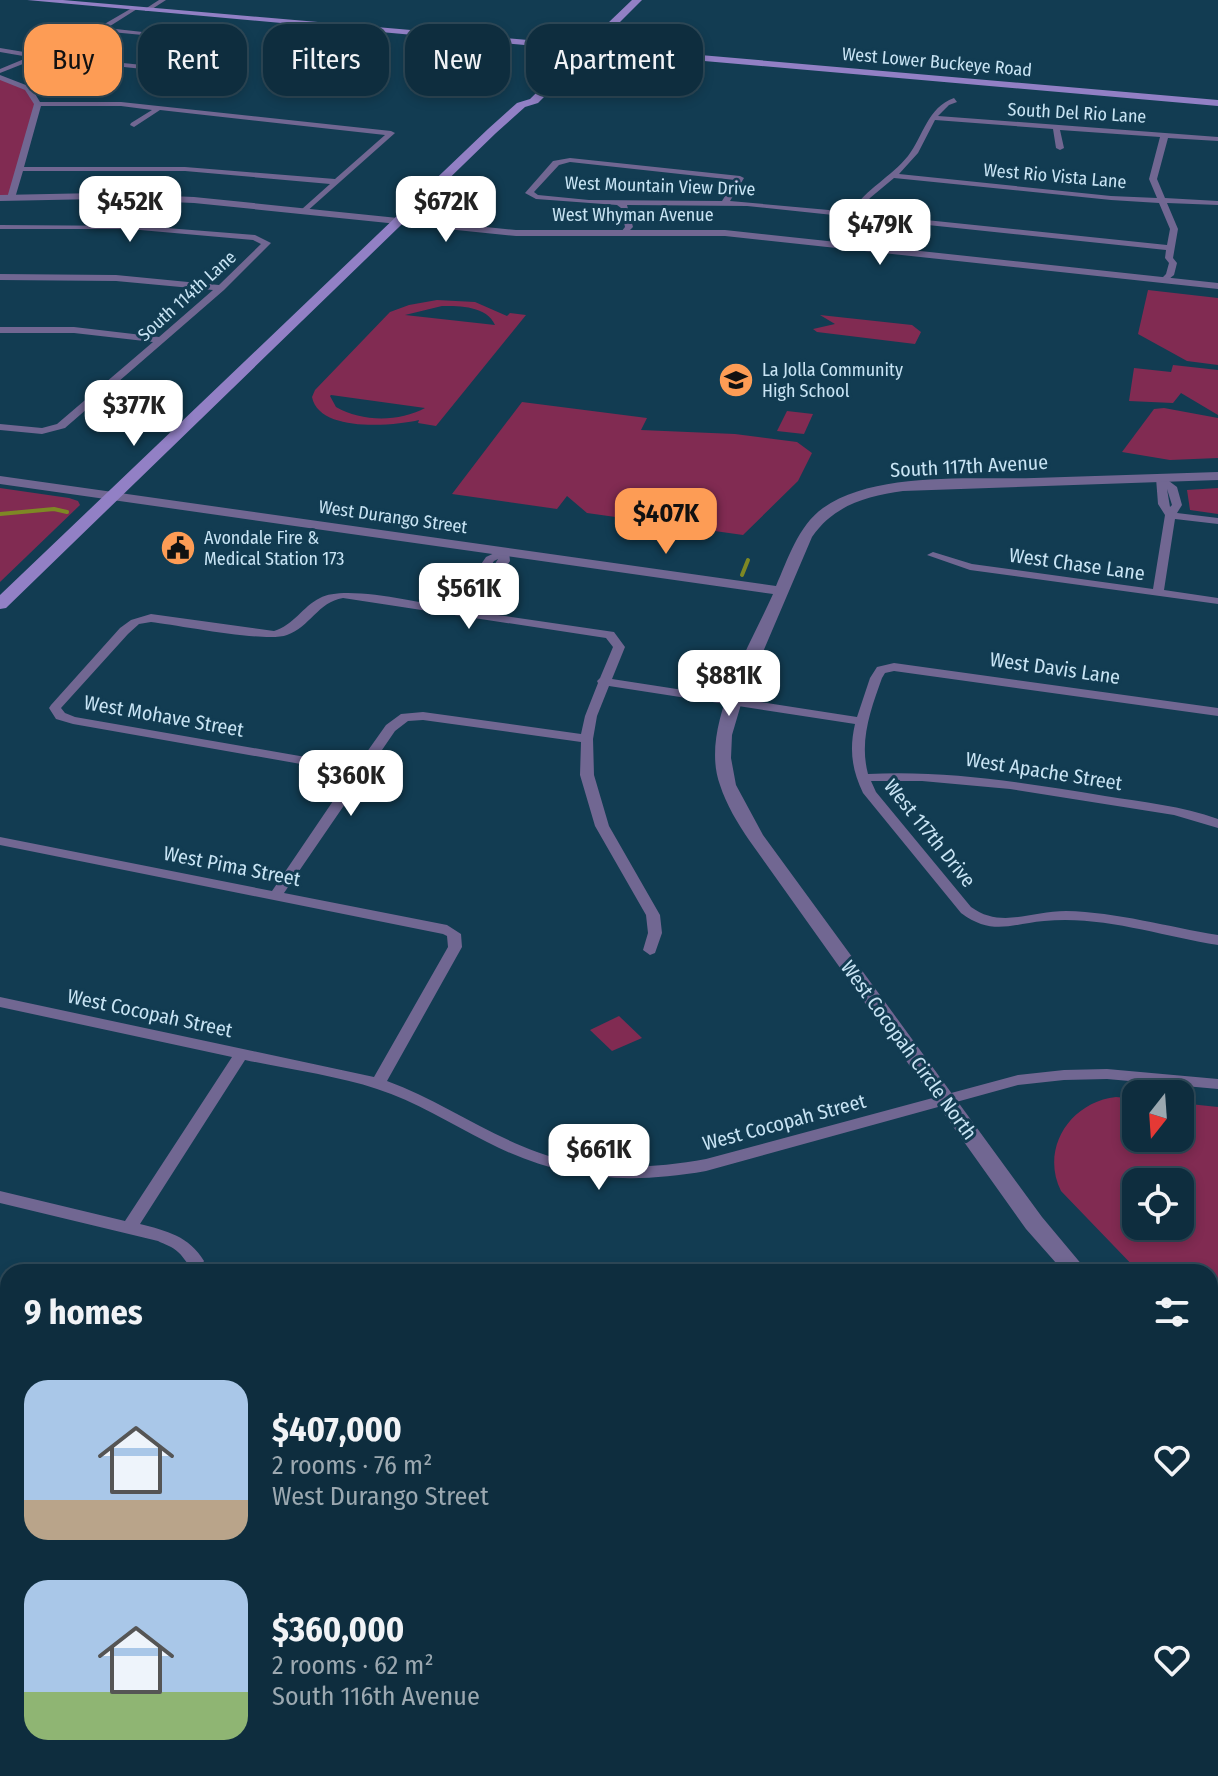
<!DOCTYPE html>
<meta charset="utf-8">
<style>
body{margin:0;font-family:"Fira Sans Condensed",sans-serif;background:#173545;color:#f1f3f6;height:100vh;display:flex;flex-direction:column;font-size:30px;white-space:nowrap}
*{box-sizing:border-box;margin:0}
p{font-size:26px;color:#9ba8b0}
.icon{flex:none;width:44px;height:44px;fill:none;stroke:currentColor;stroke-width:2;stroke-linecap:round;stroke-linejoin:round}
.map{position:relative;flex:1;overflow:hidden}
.drawer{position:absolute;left:0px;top:1264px;width:1218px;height:512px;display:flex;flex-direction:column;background:#0e2d3e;border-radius:24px 24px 0 0;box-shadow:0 4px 12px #0003,0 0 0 2px #2e4958}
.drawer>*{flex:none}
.top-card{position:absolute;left:24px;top:24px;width:800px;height:72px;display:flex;gap:16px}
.needle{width:52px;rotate:197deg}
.tools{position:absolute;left:1122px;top:1080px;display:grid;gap:16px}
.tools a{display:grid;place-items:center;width:72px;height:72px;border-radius:16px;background:#0e2d3e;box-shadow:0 4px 12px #0003,0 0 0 2px #2e4958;font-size:40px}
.price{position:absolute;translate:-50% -68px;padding:0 18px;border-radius:16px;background:#fff;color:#222;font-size:26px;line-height:52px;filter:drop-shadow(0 2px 4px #0008)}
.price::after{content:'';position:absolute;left:50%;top:48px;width:24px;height:18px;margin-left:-12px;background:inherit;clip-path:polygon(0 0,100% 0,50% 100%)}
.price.active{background:#fd9c55;color:#111}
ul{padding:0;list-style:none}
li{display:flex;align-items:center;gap:24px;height:200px;padding:0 24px}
li span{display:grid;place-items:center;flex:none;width:224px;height:160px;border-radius:24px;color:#555}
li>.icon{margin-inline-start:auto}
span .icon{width:96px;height:96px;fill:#fffc;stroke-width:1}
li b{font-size:34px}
h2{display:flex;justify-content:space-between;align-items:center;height:96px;padding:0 24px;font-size:34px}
.tag{padding:0 28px;border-radius:24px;background:#0e2d3e;box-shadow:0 4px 12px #0003,0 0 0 2px #2e4958;font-size:28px;line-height:72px}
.tag.active{background:#fd9c55;color:#111}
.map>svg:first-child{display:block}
</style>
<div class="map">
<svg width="1218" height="1776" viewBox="0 0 1218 1776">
<rect width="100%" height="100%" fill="#123c52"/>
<!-- green -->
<g fill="#812b52" fill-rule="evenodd">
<polygon points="0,77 18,84 36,98 11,198 0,198"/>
<polygon points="1148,290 1218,298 1218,365 1187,361 1138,334"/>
<path d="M437,300L475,302L507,316L510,313L526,315L436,426L418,423L419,420C394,426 319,433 312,397L315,390L390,312L409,305ZM442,306C460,306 487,306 495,325L405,315ZM330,396L331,395L425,408C399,422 362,422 336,407Z"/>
<polygon points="820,315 912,325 921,332 915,344 817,332 813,329 835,324"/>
<polygon points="1173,365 1218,370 1218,415 1181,393 1173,403 1129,401 1134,368 1171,372"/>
<polygon points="522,402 647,418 641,430 735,434 797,442 812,453 798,481 743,535 587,513 567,496 557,509 452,494"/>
<polygon points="1164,408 1218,418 1218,458 1170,460 1122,452 1154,409"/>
<polygon points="787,411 813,414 804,434 777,431"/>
<polygon points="0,488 69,498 78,501 80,505 0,582"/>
<polygon points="1218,488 1218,514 1190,510 1187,490"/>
<polygon points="619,1016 642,1038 612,1051 590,1030"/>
<path d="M1116,1097L1136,1099V1138H1180V1103L1218,1107V1326L1210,1321V1272H1139L1061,1191C1040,1149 1070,1102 1116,1097ZM1136,1182H1180V1226H1136Z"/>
</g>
<!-- water -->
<polygon fill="#7e8824" points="605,52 670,59 650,84 569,76 592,54"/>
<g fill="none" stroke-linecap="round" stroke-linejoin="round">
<!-- stream -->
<g stroke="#7e8824" stroke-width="4">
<polyline points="0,514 54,509 67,512"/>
<polyline points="742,575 748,560"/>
</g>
<!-- minor -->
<g fill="#716792" fill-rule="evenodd">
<polygon points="159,0 166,0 149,11 145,11 145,9"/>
<path d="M132,8L137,9L107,28L214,40L180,66L162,71L38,58L0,73V69L29,57L0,52V48L36,54L89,33ZM101,31L205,41L176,64L162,67L45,55Z"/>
<path d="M0,75L31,87L40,102H121L391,131L395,133L305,213L301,211L302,209L330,184L185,171H23L15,198L11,200L7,198L34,104L25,90L0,80ZM41,106H121L152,110L131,123L130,125L134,127L160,110L385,135L335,179L185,167H24Z"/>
<path d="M954,98L957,102L949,105L938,116L1218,137V141L1168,138L1157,179L1165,198L1218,201V205L1167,203L1178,229L1173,258L1177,263L1174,275L1164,283L1160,280L1166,274L1169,263L1165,258L1166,250L747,206L627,205L633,227L625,235L621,232L625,227L621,208L617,205L536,199L525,193L553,161L570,158L740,176L744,178L730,201L851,212C867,188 891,177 908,156C924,135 927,108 954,98ZM935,120L1053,129L1056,148L1060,150L1064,148L1060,130L1160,137L1149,179L1157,198L1111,196L899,174L918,153ZM570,162L735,180L722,201L589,200L538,195L534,192L559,165ZM894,178L1111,200L1159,203L1170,229L1167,245L858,213L870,198Z"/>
<polygon points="172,196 179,198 154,227 255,235 271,243 224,290 65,428 42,434 0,430 0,424 42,428 57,424 153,342 74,333 0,333 0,327 74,327 159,337 213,290 116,281 0,280 0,274 116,275 219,285 261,244 253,240 129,229 0,229 0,225 145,226"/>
<path d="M1161,475L1177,487L1182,505L1177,513L1218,518V524L1175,519L1164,590L1218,598V604L970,570L927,555L933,552L972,564L1153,589L1165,515L1158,504L1156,478ZM1167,489L1172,505L1170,507Z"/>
<path d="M503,549L509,552L510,561L477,612L614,632L625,647L612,679L857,717L870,678L877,667L894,663L1218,708V716L894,671L885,673L882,678C871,709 859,740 868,774C948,770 1026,783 1105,796C1143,802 1182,806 1218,819V828L1174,815L1010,789L922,781H871L876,792L971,907C1001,929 1031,911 1066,911C1117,912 1168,927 1218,935V945C1161,936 1102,915 1044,921C1011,924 992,936 961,913L863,793C852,770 849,750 855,724L609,686L597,716L593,739L594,775L609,826L660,915L662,933L655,953L650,955L643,950L648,933L646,915L595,826L580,775L581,742L423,720L408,721L395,731L284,893L447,925L461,934L462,947L387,1081C439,1100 485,1133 537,1152C591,1172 650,1169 706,1159L1018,1075L1064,1070L1107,1069L1218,1079V1089L1107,1079L1064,1080L1018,1085L706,1171C626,1185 560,1180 487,1142C451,1124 415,1101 377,1089C338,1076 287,1069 245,1060L140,1224C167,1231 189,1236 204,1261L201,1266C187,1269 187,1260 178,1252C173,1247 164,1244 158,1241L0,1203V1191L125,1221L232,1057L0,1007V997L374,1077L448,947L447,936L443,934L0,845V837L272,891L352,773L73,724L56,719L49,708L51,705L120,628L131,620L151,614L274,631C294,625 302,607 320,598C344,584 422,603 451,608L486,557ZM498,559L466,610L462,609L494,561ZM343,598L606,638L613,647L600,678L597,681L598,683L585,716L581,734L423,712L401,714L386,725L357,766L75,717L65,713L61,708L128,634L139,624L151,622C178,625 266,643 287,635C310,627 318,602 343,598Z"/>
<polygon points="1210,1534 1218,1536 1218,1553 1210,1551"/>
<polygon points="643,1768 665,1768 662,1776 640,1776"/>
<polygon points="953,1768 1056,1768 1051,1776 958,1776"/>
</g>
<!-- tertiary -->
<g fill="#716792" fill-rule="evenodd">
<polygon points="98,193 194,197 516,230 725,230 1218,283 1218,289 725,236 516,236 194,203 98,199 0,201 0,195"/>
<path d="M1218,472V480L903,491C867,496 834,505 812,537L742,701L732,735L731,758L736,785L763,835L1042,1217L1088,1272H1064L1026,1229L749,840C738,824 726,804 720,785C699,728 750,646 773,594L0,484V476L776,586C788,559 798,526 823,508C876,471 971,480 1034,478C1095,476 1157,474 1218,472Z"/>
<polygon points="1210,1355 1218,1357 1218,1377 1210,1375"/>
</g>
<!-- secondary -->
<polygon fill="#9280c5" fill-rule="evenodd" points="27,0 63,0 585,45 632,0 642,0 596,46 1218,100 1218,106 590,51 538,103 525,107 496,133 6,608 0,609 0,595 488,129 517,103 530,99 580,50"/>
</g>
<!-- icons -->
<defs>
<g id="school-disc" transform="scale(1.8)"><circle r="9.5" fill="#fd9c55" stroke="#123c52"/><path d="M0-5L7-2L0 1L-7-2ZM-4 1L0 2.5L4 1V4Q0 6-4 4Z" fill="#111"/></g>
<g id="civic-disc" transform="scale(1.8)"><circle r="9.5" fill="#fd9c55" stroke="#123c52"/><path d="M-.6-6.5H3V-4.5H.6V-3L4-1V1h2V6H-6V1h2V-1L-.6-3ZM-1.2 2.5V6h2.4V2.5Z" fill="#111"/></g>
</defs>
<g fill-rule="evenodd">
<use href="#school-disc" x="736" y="380"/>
<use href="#civic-disc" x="178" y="548"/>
</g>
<g text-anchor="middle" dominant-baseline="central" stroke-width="6" stroke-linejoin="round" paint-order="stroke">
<!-- far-street labels -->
<g font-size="18" fill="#c8e4f4" stroke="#123c52">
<text transform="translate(937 62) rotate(5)">West Lower Buckeye Road</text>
<text transform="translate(1077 113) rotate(3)">South Del Rio Lane</text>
<text transform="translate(1055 176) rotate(5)">West Rio Vista Lane</text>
<text transform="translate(660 186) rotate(2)">West Mountain View Drive</text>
<text x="633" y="215">West Whyman Avenue</text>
<text transform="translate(187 296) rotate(-42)">South 114th Lane</text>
<text transform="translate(393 517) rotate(8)">West Durango Street</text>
</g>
<!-- far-poi labels -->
<g font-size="18" fill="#c8e4f4" stroke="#123c52" text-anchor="start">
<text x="762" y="370">La Jolla Community<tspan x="762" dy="21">High School</tspan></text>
<text x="204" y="538">Avondale Fire &amp;<tspan x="204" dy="21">Medical Station 173</tspan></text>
</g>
<!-- street labels -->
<g font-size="20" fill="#c8e4f4" stroke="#123c52">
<text transform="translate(969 466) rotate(-3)">South 117th Avenue</text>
<text transform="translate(1077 564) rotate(8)">West Chase Lane</text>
<text transform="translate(1055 668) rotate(8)">West Davis Lane</text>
<text transform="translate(164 716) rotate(10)">West Mohave Street</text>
<text transform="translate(1044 771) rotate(9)">West Apache Street</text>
<text transform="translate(930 833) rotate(51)">West 117th Drive</text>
<text transform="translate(232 866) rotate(11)">West Pima Street</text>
<text transform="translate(150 1013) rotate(12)">West Cocopah Street</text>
<text transform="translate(909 1050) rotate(54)">West Cocopah Circle North</text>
<text transform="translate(784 1122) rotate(-15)">West Cocopah Street</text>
</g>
</g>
</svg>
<div class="tools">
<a><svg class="needle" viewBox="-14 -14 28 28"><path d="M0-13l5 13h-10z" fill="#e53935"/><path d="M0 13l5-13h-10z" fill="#9ba8b0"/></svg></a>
<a><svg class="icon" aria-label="locate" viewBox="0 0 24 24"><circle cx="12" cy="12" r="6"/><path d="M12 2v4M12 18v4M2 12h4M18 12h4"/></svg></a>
</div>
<b class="price" style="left:130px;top:244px">$452K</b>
<b class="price" style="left:446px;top:244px">$672K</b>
<b class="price" style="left:880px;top:267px">$479K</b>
<b class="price" style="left:134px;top:448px">$377K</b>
<b class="price active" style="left:666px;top:556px">$407K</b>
<b class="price" style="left:469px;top:631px">$561K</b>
<b class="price" style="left:729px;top:718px">$881K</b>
<b class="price" style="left:351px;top:818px">$360K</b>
<b class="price" style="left:599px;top:1192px">$661K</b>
<div class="top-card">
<a class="tag active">Buy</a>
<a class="tag">Rent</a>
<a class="tag">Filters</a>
<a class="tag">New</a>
<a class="tag">Apartment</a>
</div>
<section class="drawer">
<h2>9 homes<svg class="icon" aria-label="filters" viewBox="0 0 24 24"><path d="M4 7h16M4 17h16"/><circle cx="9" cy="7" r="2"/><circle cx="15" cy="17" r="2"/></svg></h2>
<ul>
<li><span style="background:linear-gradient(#a9c7e8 75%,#b9a48a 0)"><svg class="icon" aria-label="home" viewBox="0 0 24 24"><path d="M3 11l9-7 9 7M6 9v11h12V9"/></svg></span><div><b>$407,000</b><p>2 rooms · 76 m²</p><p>West Durango Street</p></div><svg class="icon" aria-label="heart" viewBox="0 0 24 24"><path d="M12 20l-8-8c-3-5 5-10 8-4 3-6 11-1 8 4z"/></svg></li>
<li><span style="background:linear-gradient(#a9c7e8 70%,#8fb573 0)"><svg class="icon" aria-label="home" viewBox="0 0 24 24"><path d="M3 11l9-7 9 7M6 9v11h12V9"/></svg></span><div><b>$360,000</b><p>2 rooms · 62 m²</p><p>South 116th Avenue</p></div><svg class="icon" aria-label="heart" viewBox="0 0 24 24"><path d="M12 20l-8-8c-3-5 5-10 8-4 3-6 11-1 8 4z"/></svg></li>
</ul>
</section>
</div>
